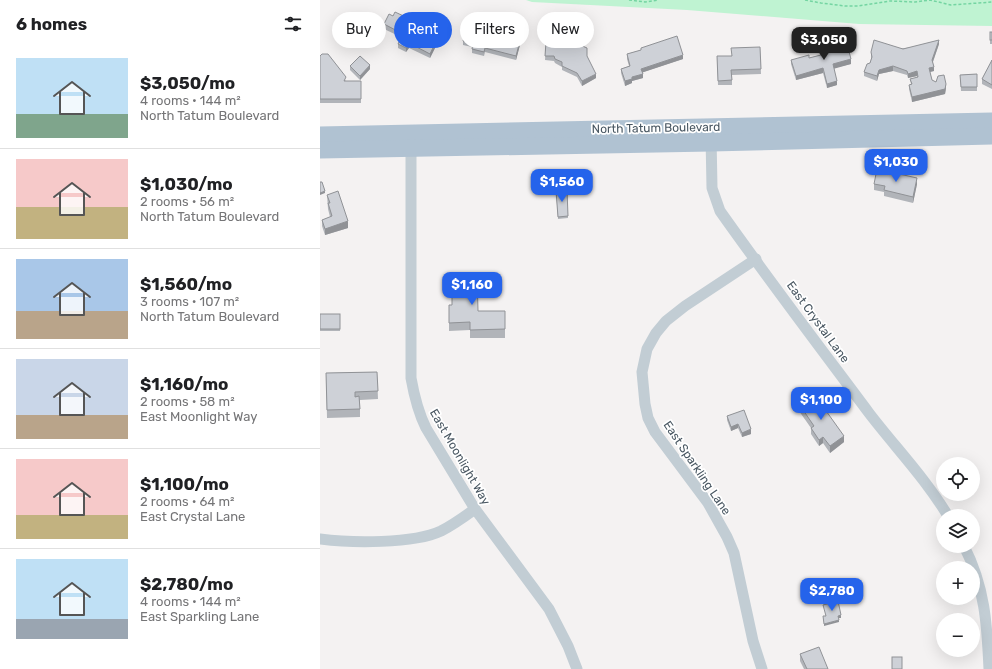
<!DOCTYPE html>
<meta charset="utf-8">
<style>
body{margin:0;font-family:Rubik,sans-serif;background:#f6f6f6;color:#202124;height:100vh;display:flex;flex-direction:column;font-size:15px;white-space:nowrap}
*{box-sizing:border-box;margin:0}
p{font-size:13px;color:#757577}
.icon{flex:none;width:22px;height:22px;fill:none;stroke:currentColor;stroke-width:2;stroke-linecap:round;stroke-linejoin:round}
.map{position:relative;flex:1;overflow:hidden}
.details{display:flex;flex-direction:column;background:#fff;width:320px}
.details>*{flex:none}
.banner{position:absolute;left:12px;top:12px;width:380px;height:36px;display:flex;gap:8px}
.buttons{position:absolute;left:616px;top:457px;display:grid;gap:8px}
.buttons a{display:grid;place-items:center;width:44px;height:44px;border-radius:50%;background:#fff;box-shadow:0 4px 16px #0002;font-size:20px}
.price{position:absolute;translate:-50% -34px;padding:0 9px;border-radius:8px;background:#2563eb;color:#fff;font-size:13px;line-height:26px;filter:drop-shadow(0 1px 2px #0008)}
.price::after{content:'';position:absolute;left:50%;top:24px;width:12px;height:9px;margin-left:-6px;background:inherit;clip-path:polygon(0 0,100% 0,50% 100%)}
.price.selected{background:#222;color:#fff}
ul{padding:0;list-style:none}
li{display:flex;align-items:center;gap:12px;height:100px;padding:0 16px}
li+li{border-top:1px solid #e0e0e0}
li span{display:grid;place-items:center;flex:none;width:112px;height:80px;border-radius:0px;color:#555}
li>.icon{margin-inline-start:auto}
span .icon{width:48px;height:48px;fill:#fffc;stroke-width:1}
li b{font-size:17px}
h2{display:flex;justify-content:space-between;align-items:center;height:48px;padding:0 16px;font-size:17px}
.chip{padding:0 14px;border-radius:18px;background:#fff;box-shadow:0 4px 16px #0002;font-size:14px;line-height:36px}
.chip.selected{background:#2563eb;color:#fff}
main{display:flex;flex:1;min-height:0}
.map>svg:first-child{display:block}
</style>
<main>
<section class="details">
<h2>6 homes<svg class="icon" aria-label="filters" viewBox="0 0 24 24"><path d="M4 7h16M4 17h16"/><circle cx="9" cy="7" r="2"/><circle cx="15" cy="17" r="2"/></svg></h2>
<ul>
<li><span style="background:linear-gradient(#bfe0f5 70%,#7fa58c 0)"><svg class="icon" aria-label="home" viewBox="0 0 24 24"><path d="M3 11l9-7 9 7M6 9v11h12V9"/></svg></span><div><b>$3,050/mo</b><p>4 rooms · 144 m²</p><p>North Tatum Boulevard</p></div></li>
<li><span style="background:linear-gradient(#f6c9c9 60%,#c2b280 0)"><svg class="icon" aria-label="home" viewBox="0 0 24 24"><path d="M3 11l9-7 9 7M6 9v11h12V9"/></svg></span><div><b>$1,030/mo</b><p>2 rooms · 56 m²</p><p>North Tatum Boulevard</p></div></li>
<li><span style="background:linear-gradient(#a9c7e8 65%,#b9a48a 0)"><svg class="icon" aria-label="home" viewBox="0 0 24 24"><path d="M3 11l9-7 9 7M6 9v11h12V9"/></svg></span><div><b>$1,560/mo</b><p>3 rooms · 107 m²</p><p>North Tatum Boulevard</p></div></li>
<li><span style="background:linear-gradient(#c9d6e8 70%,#b9a48a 0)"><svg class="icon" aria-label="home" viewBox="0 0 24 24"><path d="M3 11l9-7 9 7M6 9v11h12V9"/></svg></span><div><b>$1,160/mo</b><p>2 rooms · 58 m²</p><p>East Moonlight Way</p></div></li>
<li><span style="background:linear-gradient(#f6c9c9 70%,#c2b280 0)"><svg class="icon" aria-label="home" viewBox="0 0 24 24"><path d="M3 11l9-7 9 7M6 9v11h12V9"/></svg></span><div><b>$1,100/mo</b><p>2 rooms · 64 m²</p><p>East Crystal Lane</p></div></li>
<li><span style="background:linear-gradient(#bfe0f5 75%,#9aa5b1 0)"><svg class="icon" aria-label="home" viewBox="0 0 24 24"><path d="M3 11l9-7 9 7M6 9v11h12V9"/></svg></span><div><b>$2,780/mo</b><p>4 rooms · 144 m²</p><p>East Sparkling Lane</p></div></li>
</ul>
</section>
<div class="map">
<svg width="672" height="669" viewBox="0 0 672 669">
<rect width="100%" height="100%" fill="#f4f2f2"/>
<!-- green -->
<polygon fill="#bff3d2" points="206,0 672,0 672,26 539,24 367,10 212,2"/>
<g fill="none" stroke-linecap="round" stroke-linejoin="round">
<!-- path -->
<g stroke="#74d5a2" stroke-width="1.5" stroke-dasharray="3 2" stroke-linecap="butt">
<polyline points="309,0 325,2 338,0"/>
<polyline points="485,0 501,3 525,6 538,6 570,1 595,2 610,0 631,5 672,2"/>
</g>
<!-- street -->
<g stroke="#c2cdd4" stroke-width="11">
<path d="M391,136L392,188L400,211C448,279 499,346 549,413C575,447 606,479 628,516"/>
<path d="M91,142V378C94,395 98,412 106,428L155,509L229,609L248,646L257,669"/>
<polyline points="436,259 365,306 346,321 336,333 327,349 322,372 325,404 328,418 335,432 388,503 407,537 414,553 433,641 442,669"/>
<path d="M0,539C31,543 93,544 121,531C133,525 144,517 155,509"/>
<path d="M644,546C665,587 667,624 669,669"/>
</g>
<!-- primary -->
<g stroke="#b0c2d2" stroke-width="17">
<polyline points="0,135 672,121"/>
<polyline points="0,150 391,143 672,136"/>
</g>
</g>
<!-- wall -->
<g fill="#b1b4b9">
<polygon points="73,16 90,20 119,40 110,58 89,48 86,52 78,48 78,44 81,37 64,29 64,24"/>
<rect x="670" y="32" width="2" height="12"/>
<polygon points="194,36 201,41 196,60 165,52 164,56 152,53 152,47 143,45 143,41"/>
<polygon points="516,40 531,64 514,68 517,85 507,88 503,73 476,80 471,64 471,60 489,58 500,55 500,51 516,47"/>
<polygon points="226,42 267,57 276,78 262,86 257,77 242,70 242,67 235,63 234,61 225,60"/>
<polygon points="619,44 613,62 614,71 610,72 612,80 626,88 625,94 592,102 589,89 589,85 591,84 590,79 597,78 597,76 588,78 587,75 573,71 559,74 557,81 544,76 544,72 550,63 551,59 551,52"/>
<polygon points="440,47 441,74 412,75 412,85 398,85 397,56 411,56"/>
<polygon points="321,48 363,59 323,72 323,78 312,81 312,83 305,86 301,73 301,69 309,66 307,59 307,54 321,50"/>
<polygon points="0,56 26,81 41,81 41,103 0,103"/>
<polygon points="672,60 672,89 662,84 662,79"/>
<polygon points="30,66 50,69 40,80 30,70"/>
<polygon points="657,74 657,91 641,91 640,75"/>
<polygon points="554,184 597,184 593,203 564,196 564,192 554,190"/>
<polygon points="247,190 248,218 238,219 236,191"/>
<polygon points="7,195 28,228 5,235 2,226 2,220 10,217 8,209"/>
<polygon points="129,305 158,311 185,311 185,338 150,338 150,330 129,331"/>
<rect x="0" y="314" width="20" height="17"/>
<polygon points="57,372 58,399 40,400 40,417 7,418 6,373"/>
<polygon points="479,404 524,442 510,453 503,443 499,446 491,434 491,428 479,411"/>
<polygon points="407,416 431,434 422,437 418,428 411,431 407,420"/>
<polygon points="480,654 508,669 484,669 480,661"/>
</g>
<!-- shaded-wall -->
<g fill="#909296">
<polygon points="119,35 119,40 110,58 110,54"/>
<polygon points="201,37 201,41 196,60 196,56"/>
<polygon points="619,40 619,44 612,64 612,60"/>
<polygon points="89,43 89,48 86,52 86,48"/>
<polygon points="363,55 363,59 321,73 321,69"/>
<polygon points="531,59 531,64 513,69 513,64"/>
<polygon points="50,65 50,69 40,80 40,76"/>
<polygon points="573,66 573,71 559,74 557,81 557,76 559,70"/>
<polygon points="614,67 614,71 609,72 609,68"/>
<polygon points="503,68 503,73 476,80 476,76"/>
<polygon points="597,71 597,76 588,78 588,74"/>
<polygon points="276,74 276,78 262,86 262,81"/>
<polygon points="323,74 323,78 312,81 312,83 305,86 305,81 312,77"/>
<polygon points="517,81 517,85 507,88 507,84"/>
<polygon points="626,84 626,88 625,94 592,102 592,97"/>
<polygon points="597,178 597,184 593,203 593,197"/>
<polygon points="5,191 5,193 0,195 0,193"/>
<polygon points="28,221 28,228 5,235 5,229"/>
<polygon points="418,424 418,428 411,431 411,427"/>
<polygon points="431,429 431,434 422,437 422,433"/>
<polygon points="524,436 524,442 510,453 510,446"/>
<polygon points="503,437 503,443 499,446 499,440"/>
<polygon points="521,615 521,618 518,618 518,616"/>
<polygon points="519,620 519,622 504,626 504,624"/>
</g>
<!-- building -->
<g fill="#ced1d7" stroke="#909296">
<polygon points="75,12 90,19 89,20 119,35 110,54 89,43 86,48 78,44 83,34 64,24 69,14 73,16"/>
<polygon points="150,22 194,33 194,36 201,37 196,56 165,48 164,52 152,49 153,43 143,41 147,26 148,27"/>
<rect x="670" y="32" width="2" height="8"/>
<polygon points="357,36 363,55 321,69 323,74 312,77 312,79 305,81 301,69 310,66 307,54 321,50 321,48"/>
<polygon points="525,37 531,59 513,64 517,81 507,84 503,68 476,76 471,60 489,55 489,58 501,55 500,51 517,46 516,40"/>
<polygon points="246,39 267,48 267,56 276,74 262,81 257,73 242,66 242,62 235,59 234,56 225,56 226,42 236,41 243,44"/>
<polygon points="554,40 583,49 619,40 612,60 614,67 609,68 612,80 616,82 618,76 624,75 626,84 625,89 592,97 589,85 592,84 590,79 598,77 597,71 588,74 587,71 573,66 559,70 557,76 544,72 547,64 550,63 552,57 551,52"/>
<polygon points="440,47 441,69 411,70 412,80 398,81 397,56 412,56 411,48"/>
<polygon points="2,54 8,54 26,77 24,81 41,81 41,99 0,99 0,56"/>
<polygon points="40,56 50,65 40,76 30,66"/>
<polygon points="672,60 672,85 662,79"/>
<polygon points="657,74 657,87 641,87 640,75"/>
<polygon points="557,169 597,178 593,197 564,190 565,186 554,184"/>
<polygon points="0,182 2,182 5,191 0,193"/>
<polygon points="247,190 248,216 238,217 236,191"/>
<polygon points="18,191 28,221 5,229 2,220 12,216 8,203 10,203 7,195"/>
<polygon points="132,275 157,275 158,311 185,311 185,329 150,330 150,322 129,323 129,305 132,305"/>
<rect x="0" y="314" width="20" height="15"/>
<polygon points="57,372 58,391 35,392 35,397 39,396 40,409 7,410 6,373"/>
<polygon points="494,394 524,436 510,446 503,437 499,440 491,428 494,426 479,404"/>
<polygon points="424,410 431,429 422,433 418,424 411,427 407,416"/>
<polygon points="518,601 521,615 518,616 519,620 504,624 503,616 506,616 503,605"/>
<polygon points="499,647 508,669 487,669 480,654"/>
<rect x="572" y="657" width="10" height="12"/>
</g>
<g text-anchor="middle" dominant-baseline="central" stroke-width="3.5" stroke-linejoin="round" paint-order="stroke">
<!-- street labels -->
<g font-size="12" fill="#485661" stroke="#fff">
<text transform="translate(336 128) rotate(-1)">North Tatum Boulevard</text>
<text transform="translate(498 322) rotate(54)">East Crystal Lane</text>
<text transform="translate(140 457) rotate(60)">East Moonlight Way</text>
<text transform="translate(377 468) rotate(56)">East Sparkling Lane</text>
</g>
</g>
</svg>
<div class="buttons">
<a><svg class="icon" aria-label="locate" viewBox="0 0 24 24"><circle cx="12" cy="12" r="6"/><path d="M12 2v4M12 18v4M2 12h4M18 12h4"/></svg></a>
<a><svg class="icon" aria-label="layers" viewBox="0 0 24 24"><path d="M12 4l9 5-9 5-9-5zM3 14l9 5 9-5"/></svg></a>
<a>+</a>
<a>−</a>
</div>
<b class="price selected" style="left:504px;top:61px">$3,050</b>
<b class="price" style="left:576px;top:183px">$1,030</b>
<b class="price" style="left:242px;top:203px">$1,560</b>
<b class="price" style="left:152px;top:306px">$1,160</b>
<b class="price" style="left:501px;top:421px">$1,100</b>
<b class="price" style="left:512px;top:612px">$2,780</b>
<div class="banner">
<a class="chip">Buy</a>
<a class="chip selected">Rent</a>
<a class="chip">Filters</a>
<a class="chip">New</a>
</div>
</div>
</main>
